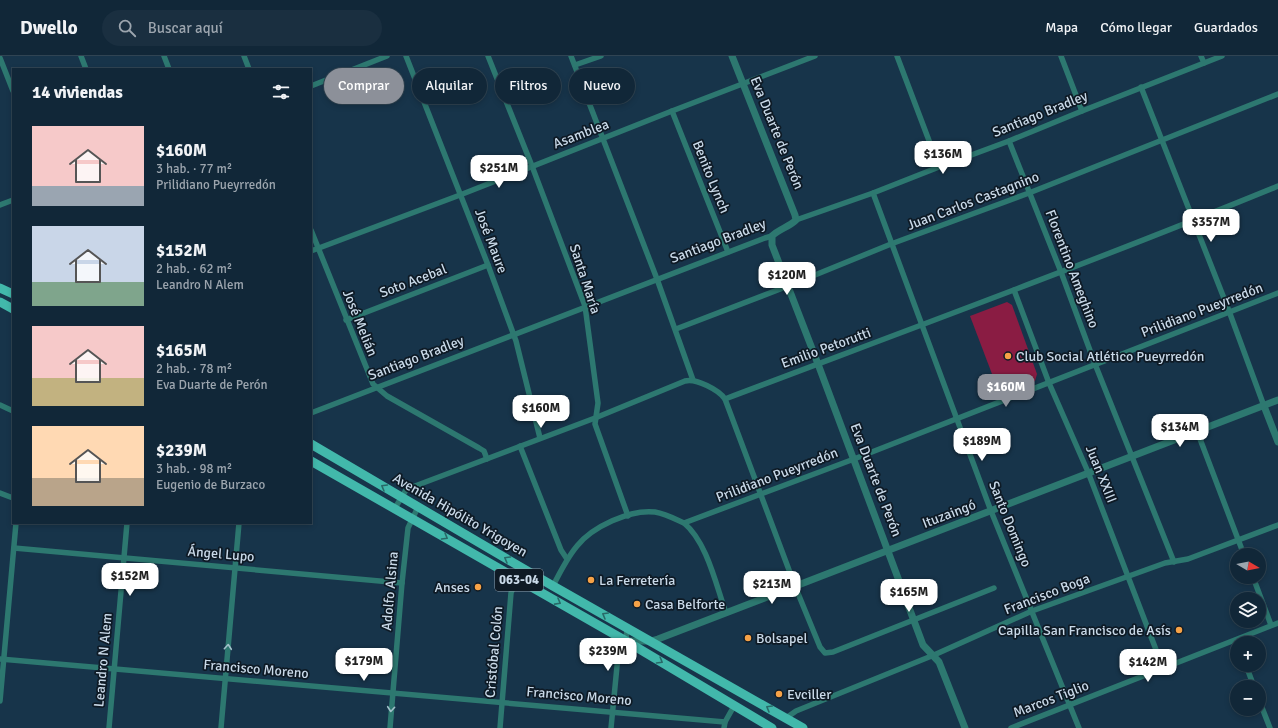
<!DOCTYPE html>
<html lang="es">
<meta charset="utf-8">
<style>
body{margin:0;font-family:Signika,sans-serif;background:#1a2f40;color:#f1f3f6;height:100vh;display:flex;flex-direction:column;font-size:15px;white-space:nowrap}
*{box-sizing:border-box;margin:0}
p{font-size:13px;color:#9ca5ae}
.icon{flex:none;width:22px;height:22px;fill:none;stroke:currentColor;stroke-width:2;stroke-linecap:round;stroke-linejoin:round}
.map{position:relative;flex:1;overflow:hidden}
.details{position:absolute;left:12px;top:12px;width:300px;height:456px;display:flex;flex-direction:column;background:#112738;border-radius:0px;box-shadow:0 2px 6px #0003,0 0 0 1px #304453}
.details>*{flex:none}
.guide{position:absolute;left:324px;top:12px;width:380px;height:36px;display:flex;gap:8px}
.needle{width:26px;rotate:100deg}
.tools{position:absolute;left:1230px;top:492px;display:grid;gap:8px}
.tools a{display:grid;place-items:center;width:36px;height:36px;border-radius:50%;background:#112738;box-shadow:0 2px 6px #0003,0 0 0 1px #304453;font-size:20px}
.price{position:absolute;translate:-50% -34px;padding:0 9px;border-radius:8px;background:#fff;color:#222;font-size:13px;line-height:26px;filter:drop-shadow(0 1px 2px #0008)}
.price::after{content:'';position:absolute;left:50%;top:24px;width:12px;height:9px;margin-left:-6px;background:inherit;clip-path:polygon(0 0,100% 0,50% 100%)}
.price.current{background:#8c9099;color:#fff}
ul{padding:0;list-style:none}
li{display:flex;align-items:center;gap:12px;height:100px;padding:0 20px}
li span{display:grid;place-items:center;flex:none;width:112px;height:80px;border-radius:0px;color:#555}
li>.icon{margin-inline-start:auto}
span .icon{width:48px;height:48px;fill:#fffc;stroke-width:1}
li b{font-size:17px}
h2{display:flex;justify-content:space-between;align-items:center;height:48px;padding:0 20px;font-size:17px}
.tag{padding:0 14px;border-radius:18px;background:#112738;box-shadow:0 2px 6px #0003,0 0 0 1px #304453;font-size:14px;line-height:36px}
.tag.current{background:#8c9099;color:#fff}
header{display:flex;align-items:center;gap:24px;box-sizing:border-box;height:56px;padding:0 20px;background:#112738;border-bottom:1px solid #304453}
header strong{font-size:19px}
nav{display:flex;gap:22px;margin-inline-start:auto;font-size:14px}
.search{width:280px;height:36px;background:#1a2f40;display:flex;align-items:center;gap:10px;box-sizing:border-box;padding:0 14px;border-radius:22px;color:#9ca5ae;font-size:15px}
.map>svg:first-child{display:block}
</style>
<header>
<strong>Dwello</strong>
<div class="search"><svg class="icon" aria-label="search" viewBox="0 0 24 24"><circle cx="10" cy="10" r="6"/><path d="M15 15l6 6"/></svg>Buscar aquí</div>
<nav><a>Mapa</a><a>Cómo llegar</a><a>Guardados</a></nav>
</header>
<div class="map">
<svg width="1278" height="672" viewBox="0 0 1278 672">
<rect width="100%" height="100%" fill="#17344a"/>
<!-- garden -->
<polygon fill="#8a1c43" points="1007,246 1012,249 1037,318 1035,325 1000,339 970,260"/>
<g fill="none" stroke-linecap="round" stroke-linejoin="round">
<!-- minor -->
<g stroke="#2d7870" stroke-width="5.5">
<polyline points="81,0 86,13"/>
<polyline points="164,0 169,13"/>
<polyline points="244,0 249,13"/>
<polyline points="406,0 488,209 516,285 540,382"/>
<polyline points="488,0 532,110 585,250 598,347 595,368 628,460"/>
<polyline points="571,0 657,223 693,324"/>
<polyline points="897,0 939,111"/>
<polyline points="1061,0 1082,55"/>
<polyline points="1201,0 1204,7"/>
<polyline points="0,2 13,35"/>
<polyline points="575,9 601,0"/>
<polyline points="311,30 387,0"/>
<polyline points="1141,31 1229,255 1264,350"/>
<polyline points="672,55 728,196"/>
<polyline points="1009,85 1061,216 1095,308 1174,506"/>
<polyline points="873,137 991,455 1079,672"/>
<polyline points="0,149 13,144"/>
<polyline points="796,164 873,137 939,111 1009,85 1082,55 1222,0"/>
<polyline points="311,174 373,328 387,340 479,392 484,395 487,403"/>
<polyline points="311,195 460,139 672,55 815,0"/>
<polyline points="1014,234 1049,327 1088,416 1163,612"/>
<polyline points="346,264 488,209"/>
<polyline points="676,273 788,230 891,188 1029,137 1278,38"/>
<polyline points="725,343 795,530 820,591 825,597 833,596 994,532"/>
<polyline points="0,349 13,355"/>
<polyline points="311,357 765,182 772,180"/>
<polyline points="1197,375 1244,499"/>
<polyline points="520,390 561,494 567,503"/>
<polyline points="0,437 13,442"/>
<path d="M395,452L406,434L415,430L595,362L685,325C696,322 719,334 725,343C910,273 1095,205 1278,130"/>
<path d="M684,467C707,486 716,529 726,557"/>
<polyline points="14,492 402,527"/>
<polyline points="1253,521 1271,569"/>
<path d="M553,530C560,516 567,502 577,490C592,471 630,453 655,456C666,458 675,463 684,467L854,403L1278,237"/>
<polyline points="0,603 725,666"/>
<polyline points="1246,609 1254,631"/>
<polyline points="1259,644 1270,672"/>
<polyline points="0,645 16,467"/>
<polyline points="786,662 796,655 934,599 1032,555 1165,507 1188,503 1278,469"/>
<polyline points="109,672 127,467"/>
<polyline points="221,672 239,467"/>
<polyline points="390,672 402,527 408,472 418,451"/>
<polyline points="500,672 511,537 517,523"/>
<polyline points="611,672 618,600 626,585 627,572"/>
<polyline points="724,672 725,666 734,650"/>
<polyline points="1011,672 1278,567"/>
</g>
<!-- tertiary -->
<g stroke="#2d7870" stroke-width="7">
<path d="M732,0L795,159L796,164C789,171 779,173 772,180V189L818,308L923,589L939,606L965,672"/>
<polyline points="1264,350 1278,386"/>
<polyline points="626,585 651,585 658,583 1278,344"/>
</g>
<!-- primary -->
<g stroke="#42b8ab" stroke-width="9">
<polyline points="0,232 13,238"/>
<polyline points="0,246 13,253"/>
<polyline points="311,388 553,530 803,672"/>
<polyline points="311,405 626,585 772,672"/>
</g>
</g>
<!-- one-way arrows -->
<defs><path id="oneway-chevron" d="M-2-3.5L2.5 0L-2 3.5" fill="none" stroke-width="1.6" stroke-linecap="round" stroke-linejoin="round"/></defs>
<g stroke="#286968">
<use href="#oneway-chevron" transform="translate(384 431) rotate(-150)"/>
<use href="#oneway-chevron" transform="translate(445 481) rotate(30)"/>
<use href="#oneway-chevron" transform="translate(507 503) rotate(-150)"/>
<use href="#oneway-chevron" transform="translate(558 546) rotate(29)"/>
<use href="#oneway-chevron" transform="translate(605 559) rotate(-150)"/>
<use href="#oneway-chevron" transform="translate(660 605) rotate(31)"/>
<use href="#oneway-chevron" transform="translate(769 652) rotate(-150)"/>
</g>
<g stroke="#a2c1ca">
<use href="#oneway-chevron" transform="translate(228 591) rotate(-85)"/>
<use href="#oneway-chevron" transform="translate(391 653) rotate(95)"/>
</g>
<!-- markers -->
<g fill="#f6a247" stroke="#0e1a25" stroke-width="1.5">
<circle cx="1008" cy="300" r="4"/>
<circle cx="591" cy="524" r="4"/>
<circle cx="478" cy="531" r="4"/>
<circle cx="637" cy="548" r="4"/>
<circle cx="1179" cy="574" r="4"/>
<circle cx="748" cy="582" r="4"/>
<circle cx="779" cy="638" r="4"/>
</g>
<g text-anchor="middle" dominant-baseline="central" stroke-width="3.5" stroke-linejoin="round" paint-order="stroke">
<!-- shield labels -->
<rect fill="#0e1a25" stroke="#91a0ae" stroke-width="1" x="495" y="513" width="48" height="22" rx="3"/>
<g font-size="13" font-weight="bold" fill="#c9d9e8">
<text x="519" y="524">063-04</text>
</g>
<!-- street labels -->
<g font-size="14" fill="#c9d9e8" stroke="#0e1a25">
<text transform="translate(1040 58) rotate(-22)">Santiago Bradley</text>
<text transform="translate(777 77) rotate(68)">Eva Duarte de Perón</text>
<text transform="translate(581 78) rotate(-21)">Asamblea</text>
<text transform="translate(711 121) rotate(68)">Benito Lynch</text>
<text transform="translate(973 145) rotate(-21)">Juan Carlos Castagnino</text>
<text transform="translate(491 185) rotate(69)">José Maure</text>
<text transform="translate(718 185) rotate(-21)">Santiago Bradley</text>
<text transform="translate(1072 213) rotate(69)">Florentino Ameghino</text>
<text transform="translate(585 223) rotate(72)">Santa María</text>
<text transform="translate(413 225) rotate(-21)">Soto Acebal</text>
<text transform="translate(1202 254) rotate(-21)">Prilidiano Pueyrredón</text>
<text transform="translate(360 267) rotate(68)">José Melián</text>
<text transform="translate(826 292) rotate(-20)">Emilio Petorutti</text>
<text transform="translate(416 302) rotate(-21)">Santiago Bradley</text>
<text transform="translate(1101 418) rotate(68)">Juan XXIII</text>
<text transform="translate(777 419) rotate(-21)">Prilidiano Pueyrredón</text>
<text transform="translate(876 424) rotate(69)">Eva Duarte de Perón</text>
<text transform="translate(949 458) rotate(-21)">Ituzaingó</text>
<text transform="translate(460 459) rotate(30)">Avenida Hipólito Yrigoyen</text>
<text transform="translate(1010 468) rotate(68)">Santo Domingo</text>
<text transform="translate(221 498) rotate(5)">Ángel Lupo</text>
<text transform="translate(390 535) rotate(-85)">Adolfo Alsina</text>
<text transform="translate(1047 538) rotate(-21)">Francisco Boga</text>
<text transform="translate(494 596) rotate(-85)">Cristóbal Colón</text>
<text transform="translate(103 604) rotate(-85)">Leandro N Alem</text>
<text transform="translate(256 613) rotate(5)">Francisco Moreno</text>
<text transform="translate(579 640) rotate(5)">Francisco Moreno</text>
<text transform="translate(1051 643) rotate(-21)">Marcos Tiglio</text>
</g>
<!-- poi labels -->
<g font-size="14" fill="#c9d9e8" stroke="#0e1a25" text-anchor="start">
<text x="1016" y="300">Club Social Atlético Pueyrredón</text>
<text x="599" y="524">La Ferretería</text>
<text x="470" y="531" text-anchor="end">Anses</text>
<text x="645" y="548">Casa Belforte</text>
<text x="1171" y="574" text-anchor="end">Capilla San Francisco de Asís</text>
<text x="756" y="582">Bolsapel</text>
<text x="787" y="638">Evciller</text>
</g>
</g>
</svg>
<div class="tools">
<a><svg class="needle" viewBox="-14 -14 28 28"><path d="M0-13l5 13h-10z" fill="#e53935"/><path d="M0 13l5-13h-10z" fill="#9ca5ae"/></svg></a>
<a><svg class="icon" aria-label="layers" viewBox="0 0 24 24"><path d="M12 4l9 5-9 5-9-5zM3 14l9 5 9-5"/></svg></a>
<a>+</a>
<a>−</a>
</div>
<b class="price" style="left:943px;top:119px">$136M</b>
<b class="price" style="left:499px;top:133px">$251M</b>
<b class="price" style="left:1211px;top:187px">$357M</b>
<b class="price" style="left:787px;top:240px">$120M</b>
<b class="price current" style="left:1006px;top:352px">$160M</b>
<b class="price" style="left:541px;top:373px">$160M</b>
<b class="price" style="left:1180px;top:392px">$134M</b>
<b class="price" style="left:982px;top:406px">$189M</b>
<b class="price" style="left:130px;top:541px">$152M</b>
<b class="price" style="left:772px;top:549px">$213M</b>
<b class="price" style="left:909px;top:557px">$165M</b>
<b class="price" style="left:608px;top:616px">$239M</b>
<b class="price" style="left:364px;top:626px">$179M</b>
<b class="price" style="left:1148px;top:627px">$142M</b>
<div class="guide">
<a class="tag current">Comprar</a>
<a class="tag">Alquilar</a>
<a class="tag">Filtros</a>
<a class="tag">Nuevo</a>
</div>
<section class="details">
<h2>14 viviendas<svg class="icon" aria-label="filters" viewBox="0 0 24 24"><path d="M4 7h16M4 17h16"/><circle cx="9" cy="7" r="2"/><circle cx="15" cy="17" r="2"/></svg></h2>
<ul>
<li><span style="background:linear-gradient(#f6c9c9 75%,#9aa5b1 0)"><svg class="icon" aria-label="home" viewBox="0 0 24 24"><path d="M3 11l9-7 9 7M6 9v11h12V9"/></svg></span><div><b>$160M</b><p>3 hab. · 77 m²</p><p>Prilidiano Pueyrredón</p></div></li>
<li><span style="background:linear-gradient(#c9d6e8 70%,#7fa58c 0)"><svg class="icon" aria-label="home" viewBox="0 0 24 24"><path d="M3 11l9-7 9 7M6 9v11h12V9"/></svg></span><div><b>$152M</b><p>2 hab. · 62 m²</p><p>Leandro N Alem</p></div></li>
<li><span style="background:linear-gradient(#f6c9c9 65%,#c2b280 0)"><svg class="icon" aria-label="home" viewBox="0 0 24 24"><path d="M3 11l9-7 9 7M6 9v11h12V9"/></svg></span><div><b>$165M</b><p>2 hab. · 78 m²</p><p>Eva Duarte de Perón</p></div></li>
<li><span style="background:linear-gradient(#ffd9b3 65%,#b9a48a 0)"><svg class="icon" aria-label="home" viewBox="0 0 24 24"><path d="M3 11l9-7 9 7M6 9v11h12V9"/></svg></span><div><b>$239M</b><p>3 hab. · 98 m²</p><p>Eugenio de Burzaco</p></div></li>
</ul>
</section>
</div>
